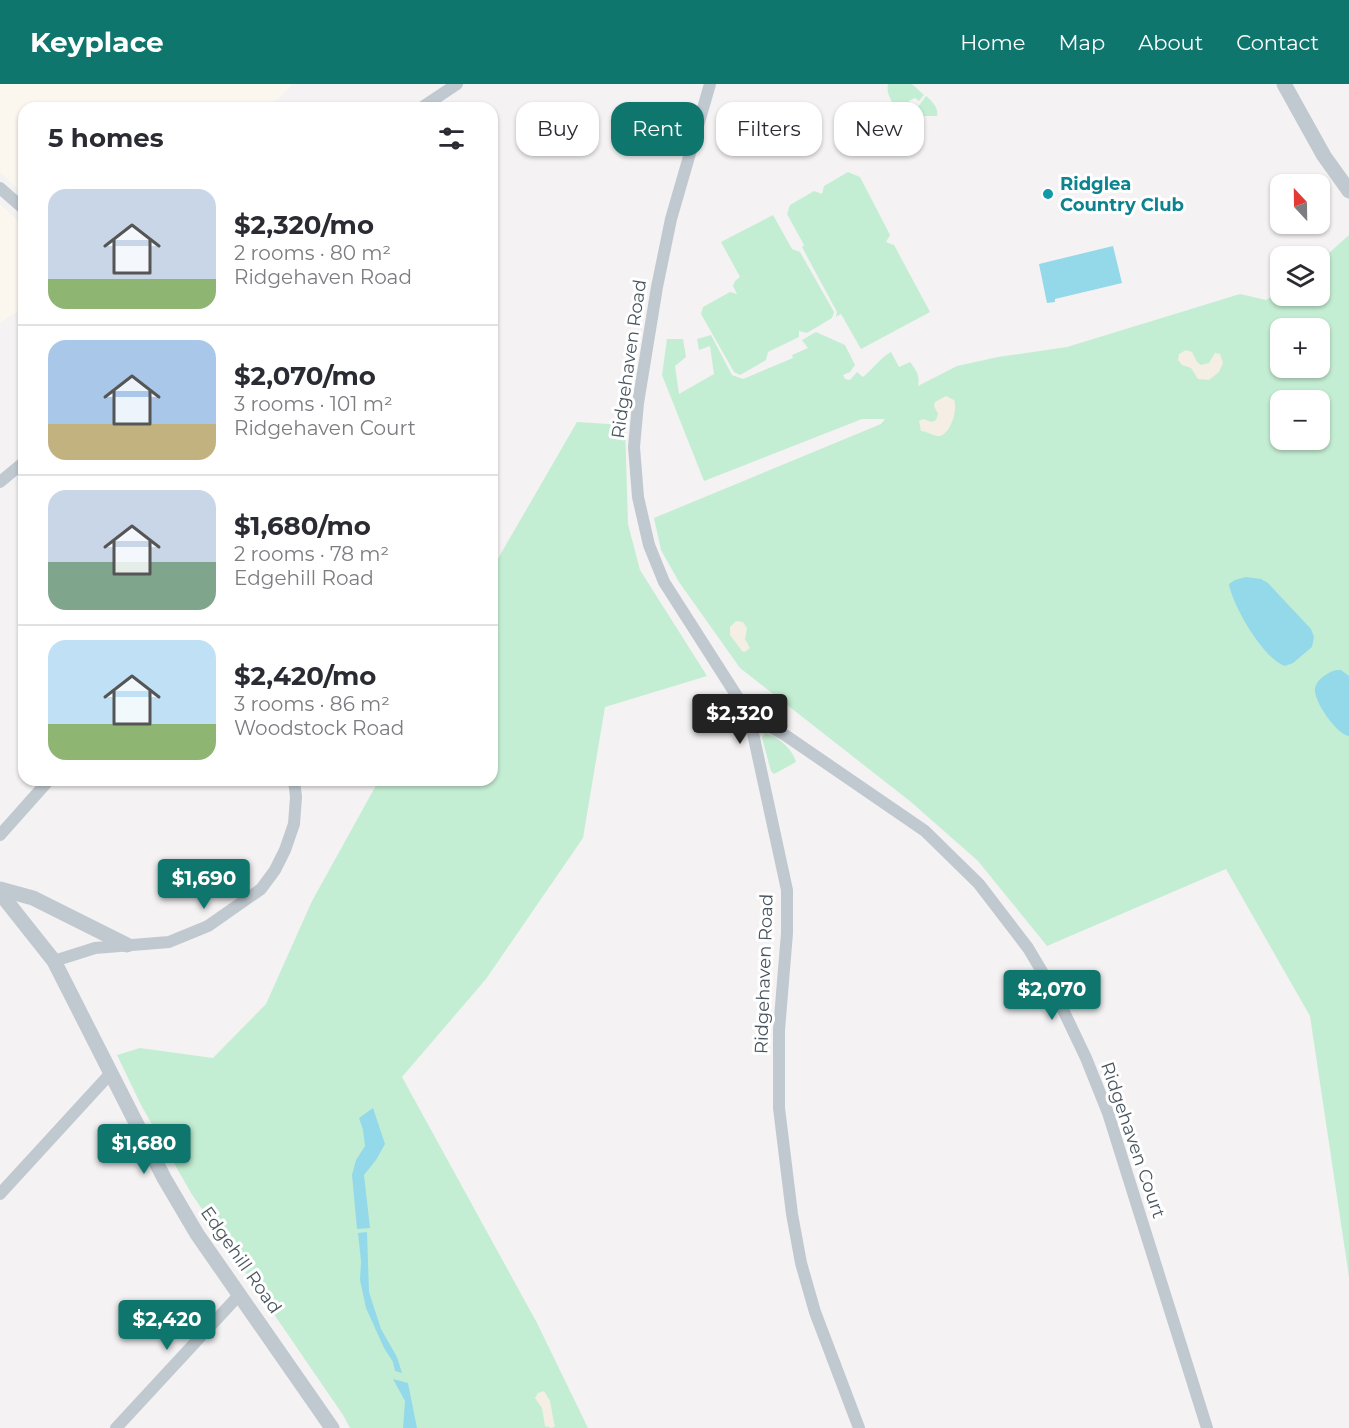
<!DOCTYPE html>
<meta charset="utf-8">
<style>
body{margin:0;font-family:Montserrat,sans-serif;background:#f2f2f3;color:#2b2b33;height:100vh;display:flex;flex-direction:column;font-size:22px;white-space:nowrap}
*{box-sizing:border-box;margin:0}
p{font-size:20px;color:#7c7c81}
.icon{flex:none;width:33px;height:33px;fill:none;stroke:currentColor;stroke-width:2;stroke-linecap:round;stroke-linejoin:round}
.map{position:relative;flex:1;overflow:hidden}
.side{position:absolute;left:18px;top:18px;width:480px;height:684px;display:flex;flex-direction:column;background:#fff;border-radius:18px;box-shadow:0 2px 4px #0004}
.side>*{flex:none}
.banner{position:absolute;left:516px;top:18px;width:570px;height:54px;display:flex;gap:12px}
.needle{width:39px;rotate:338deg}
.controls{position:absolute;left:1270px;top:90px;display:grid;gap:12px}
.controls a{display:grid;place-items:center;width:60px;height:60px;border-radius:12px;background:#fff;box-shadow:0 2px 4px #0004;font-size:30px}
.price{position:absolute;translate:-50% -51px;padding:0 14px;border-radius:6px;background:#0f766e;color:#fff;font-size:20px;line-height:39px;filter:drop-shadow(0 2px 3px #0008)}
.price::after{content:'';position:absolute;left:50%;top:36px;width:18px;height:14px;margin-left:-9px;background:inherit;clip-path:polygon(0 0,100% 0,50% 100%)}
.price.active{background:#222;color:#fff}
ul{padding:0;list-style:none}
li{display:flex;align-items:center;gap:18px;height:150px;padding:0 30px}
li+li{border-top:2px solid #e1e1e2}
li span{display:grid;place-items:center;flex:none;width:168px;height:120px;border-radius:18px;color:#555}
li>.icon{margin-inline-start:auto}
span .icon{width:72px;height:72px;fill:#fffc;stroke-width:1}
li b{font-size:26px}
h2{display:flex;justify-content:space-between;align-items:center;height:72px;padding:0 30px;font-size:26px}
.pill{padding:0 21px;border-radius:18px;background:#fff;box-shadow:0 2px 4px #0004;font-size:21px;line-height:54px}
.pill.active{background:#0f766e;color:#fff}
header{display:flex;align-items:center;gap:36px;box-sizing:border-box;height:84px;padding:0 30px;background:#0f766e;color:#fff}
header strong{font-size:28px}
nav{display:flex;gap:33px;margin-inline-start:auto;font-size:21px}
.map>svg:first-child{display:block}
</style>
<header>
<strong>Keyplace</strong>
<nav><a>Home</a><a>Map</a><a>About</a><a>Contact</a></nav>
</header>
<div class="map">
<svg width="1349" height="1344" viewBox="0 0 1349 1344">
<rect width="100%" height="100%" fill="#f4f2f2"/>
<!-- commercial -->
<g fill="#fcf7ee">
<polygon points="0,0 293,0 268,24 24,24 24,111 0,88"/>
<polygon points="0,120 24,142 24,223 0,239"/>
</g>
<!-- green -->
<g fill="#c4eed3" fill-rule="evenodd">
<path d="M888,0H912L924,11L919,17L915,14L909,17L911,24H917L926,12C932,17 939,24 937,32H923L916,44C905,35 884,15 888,0Z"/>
<polygon points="848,88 860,93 890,151 886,158 894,161 930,228 861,265 841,230 836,233 837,228 802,163 804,161 787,130 790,121 814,107 822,110 824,102"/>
<polygon points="773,131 792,165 800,168 834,228 832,234 807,249 799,247 799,253 768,268 766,276 740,291 734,288 701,230 703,223 730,208 737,210 733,202 735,197 740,193 721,158"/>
<path d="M1349,151V1193L1310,932L1226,785L1047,862L978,777L911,718L740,584L679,498L661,466L654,434L881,340L885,335H862L704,397L662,291L667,255H683L686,273L675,282L679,310L714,290L710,262L699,266L697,255L711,251L732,291L743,295L793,274L792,271L808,264L802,256L816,248L845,261L855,281L850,288L843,291L845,295L850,296L857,288L863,293C873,285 880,274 891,268L899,283L910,278C917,287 920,292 918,302L957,282L998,273L1067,263L1240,210L1266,216L1281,207V212H1320V177ZM1281,244H1320V284H1281ZM1281,316H1320V356H1281Z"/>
<polygon points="577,338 625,341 628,440 640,486 707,592 605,623 583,754 486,895 402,993 537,1239 588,1344 350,1344 343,1331 191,1109 141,1021 117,971 140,964 213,974 266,920 312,817 379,696 492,696 492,485"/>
<path d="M765,649C778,653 792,664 796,678L774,690L771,687L762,654Z"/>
</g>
<!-- sand -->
<g fill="#f4eee4">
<polygon points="1186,266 1192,268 1197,278 1201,281 1209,279 1215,269 1220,270 1223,279 1219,288 1209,296 1198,295 1191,284 1182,281 1178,276 1179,270"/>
<path d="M946,312L954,316C958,325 951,349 940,352C935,353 926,347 921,347L919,337L923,335L932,338L936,336L938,330L934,322L935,318Z"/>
<polygon points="736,537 743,538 747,544 745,555 750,564 745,568 742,567 730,551 730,543"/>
<polygon points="544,1307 550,1317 554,1339 555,1342 552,1344 545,1342 542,1324 535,1314 538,1309"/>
</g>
<!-- water -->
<g fill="#93d9e9">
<polygon points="1113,162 1122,199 1055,215 1055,218 1047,219 1039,180"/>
<path d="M1246,493L1261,495L1268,499L1311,545L1314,553L1312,563L1293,579L1285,582C1264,576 1232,521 1229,500L1235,496Z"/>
<path d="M1336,586H1341L1349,592V652C1337,651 1313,617 1315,604C1317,595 1327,589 1336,586Z"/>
<polygon points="373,1024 385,1060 376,1076 364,1091 370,1144 357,1145 352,1091 356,1076 365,1062 363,1046 359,1034"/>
<polygon points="367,1148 369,1208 381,1245 397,1273 402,1289 395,1287 393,1278 384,1264 366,1224 360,1196 361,1177 358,1149"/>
<polygon points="393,1295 408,1299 417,1344 403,1344 405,1317"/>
</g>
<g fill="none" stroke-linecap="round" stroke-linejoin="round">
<!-- minor -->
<g stroke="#c0c9d0" stroke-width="12">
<polyline points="710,0 671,135 657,203 638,319 634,363 638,413 649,461 664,498 749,631 787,806 787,849 779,946 779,1024 792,1130 801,1179 815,1228 859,1344"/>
<polyline points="421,24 457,0"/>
<polyline points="0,104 24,125"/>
<polyline points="0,398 24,378"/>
<polyline points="749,631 785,651 925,747 979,800 1028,864 1056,911 1086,974 1108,1029 1207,1344"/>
<polyline points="0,751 49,696"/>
<polyline points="54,877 95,864 169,858 208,842 261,805 275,786 285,766 294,740 296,713 294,696"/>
<polyline points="0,1110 110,990"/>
<polyline points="116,1344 240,1210"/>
</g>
<!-- tertiary -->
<g stroke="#c0c9d0" stroke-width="15">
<polyline points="1284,0 1324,72 1349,107"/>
<polyline points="0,805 33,814 127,861"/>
<polyline points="0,809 54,877 164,1094 197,1150 332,1344"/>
</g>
</g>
<!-- markers -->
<circle fill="#0f9aa8" stroke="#fff" stroke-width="2" cx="1048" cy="110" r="6"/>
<g text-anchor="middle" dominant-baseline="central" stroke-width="6" stroke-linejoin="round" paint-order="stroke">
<!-- culture labels -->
<g font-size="18" font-weight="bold" fill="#0d838f" stroke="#fff" text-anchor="start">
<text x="1060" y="100">Ridglea<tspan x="1060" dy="21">Country Club</tspan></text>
</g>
<!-- street labels -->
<g font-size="18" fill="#4a565f" stroke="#fff">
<text transform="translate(629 275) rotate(-82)">Ridgehaven Road</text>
<text transform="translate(764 890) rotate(-88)">Ridgehaven Road</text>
<text transform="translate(1133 1056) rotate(71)">Ridgehaven Court</text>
<text transform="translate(241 1176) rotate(55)">Edgehill Road</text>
</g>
</g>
</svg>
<div class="controls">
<a><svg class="needle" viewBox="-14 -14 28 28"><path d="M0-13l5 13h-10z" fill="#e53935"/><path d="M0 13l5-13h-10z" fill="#7c7c81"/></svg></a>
<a><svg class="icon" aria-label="layers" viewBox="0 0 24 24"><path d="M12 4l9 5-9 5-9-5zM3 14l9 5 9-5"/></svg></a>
<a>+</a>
<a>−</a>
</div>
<b class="price active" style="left:740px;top:661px">$2,320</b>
<b class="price" style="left:204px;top:826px">$1,690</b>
<b class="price" style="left:1052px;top:937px">$2,070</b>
<b class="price" style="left:144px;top:1091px">$1,680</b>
<b class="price" style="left:167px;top:1267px">$2,420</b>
<div class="banner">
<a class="pill">Buy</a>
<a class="pill active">Rent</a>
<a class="pill">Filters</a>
<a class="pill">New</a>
</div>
<section class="side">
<h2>5 homes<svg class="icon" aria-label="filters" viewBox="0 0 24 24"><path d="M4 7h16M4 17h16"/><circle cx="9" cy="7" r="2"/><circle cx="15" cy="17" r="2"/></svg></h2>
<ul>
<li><span style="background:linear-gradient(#c9d6e8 75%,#8fb573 0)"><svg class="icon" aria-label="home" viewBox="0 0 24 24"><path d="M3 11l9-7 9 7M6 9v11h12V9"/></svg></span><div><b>$2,320/mo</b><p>2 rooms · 80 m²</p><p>Ridgehaven Road</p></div></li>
<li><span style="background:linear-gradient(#a9c7e8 70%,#c2b280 0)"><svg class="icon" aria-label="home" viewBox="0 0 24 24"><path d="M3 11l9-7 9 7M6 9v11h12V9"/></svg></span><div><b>$2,070/mo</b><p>3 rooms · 101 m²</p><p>Ridgehaven Court</p></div></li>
<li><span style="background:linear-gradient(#c9d6e8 60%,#7fa58c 0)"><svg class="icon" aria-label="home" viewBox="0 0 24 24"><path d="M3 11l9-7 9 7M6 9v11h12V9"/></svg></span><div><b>$1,680/mo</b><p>2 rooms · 78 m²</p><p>Edgehill Road</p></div></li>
<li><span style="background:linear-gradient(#bfe0f5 70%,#8fb573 0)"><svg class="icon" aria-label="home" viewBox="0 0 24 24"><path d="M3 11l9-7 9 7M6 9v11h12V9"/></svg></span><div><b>$2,420/mo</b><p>3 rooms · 86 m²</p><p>Woodstock Road</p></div></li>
</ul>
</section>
</div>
